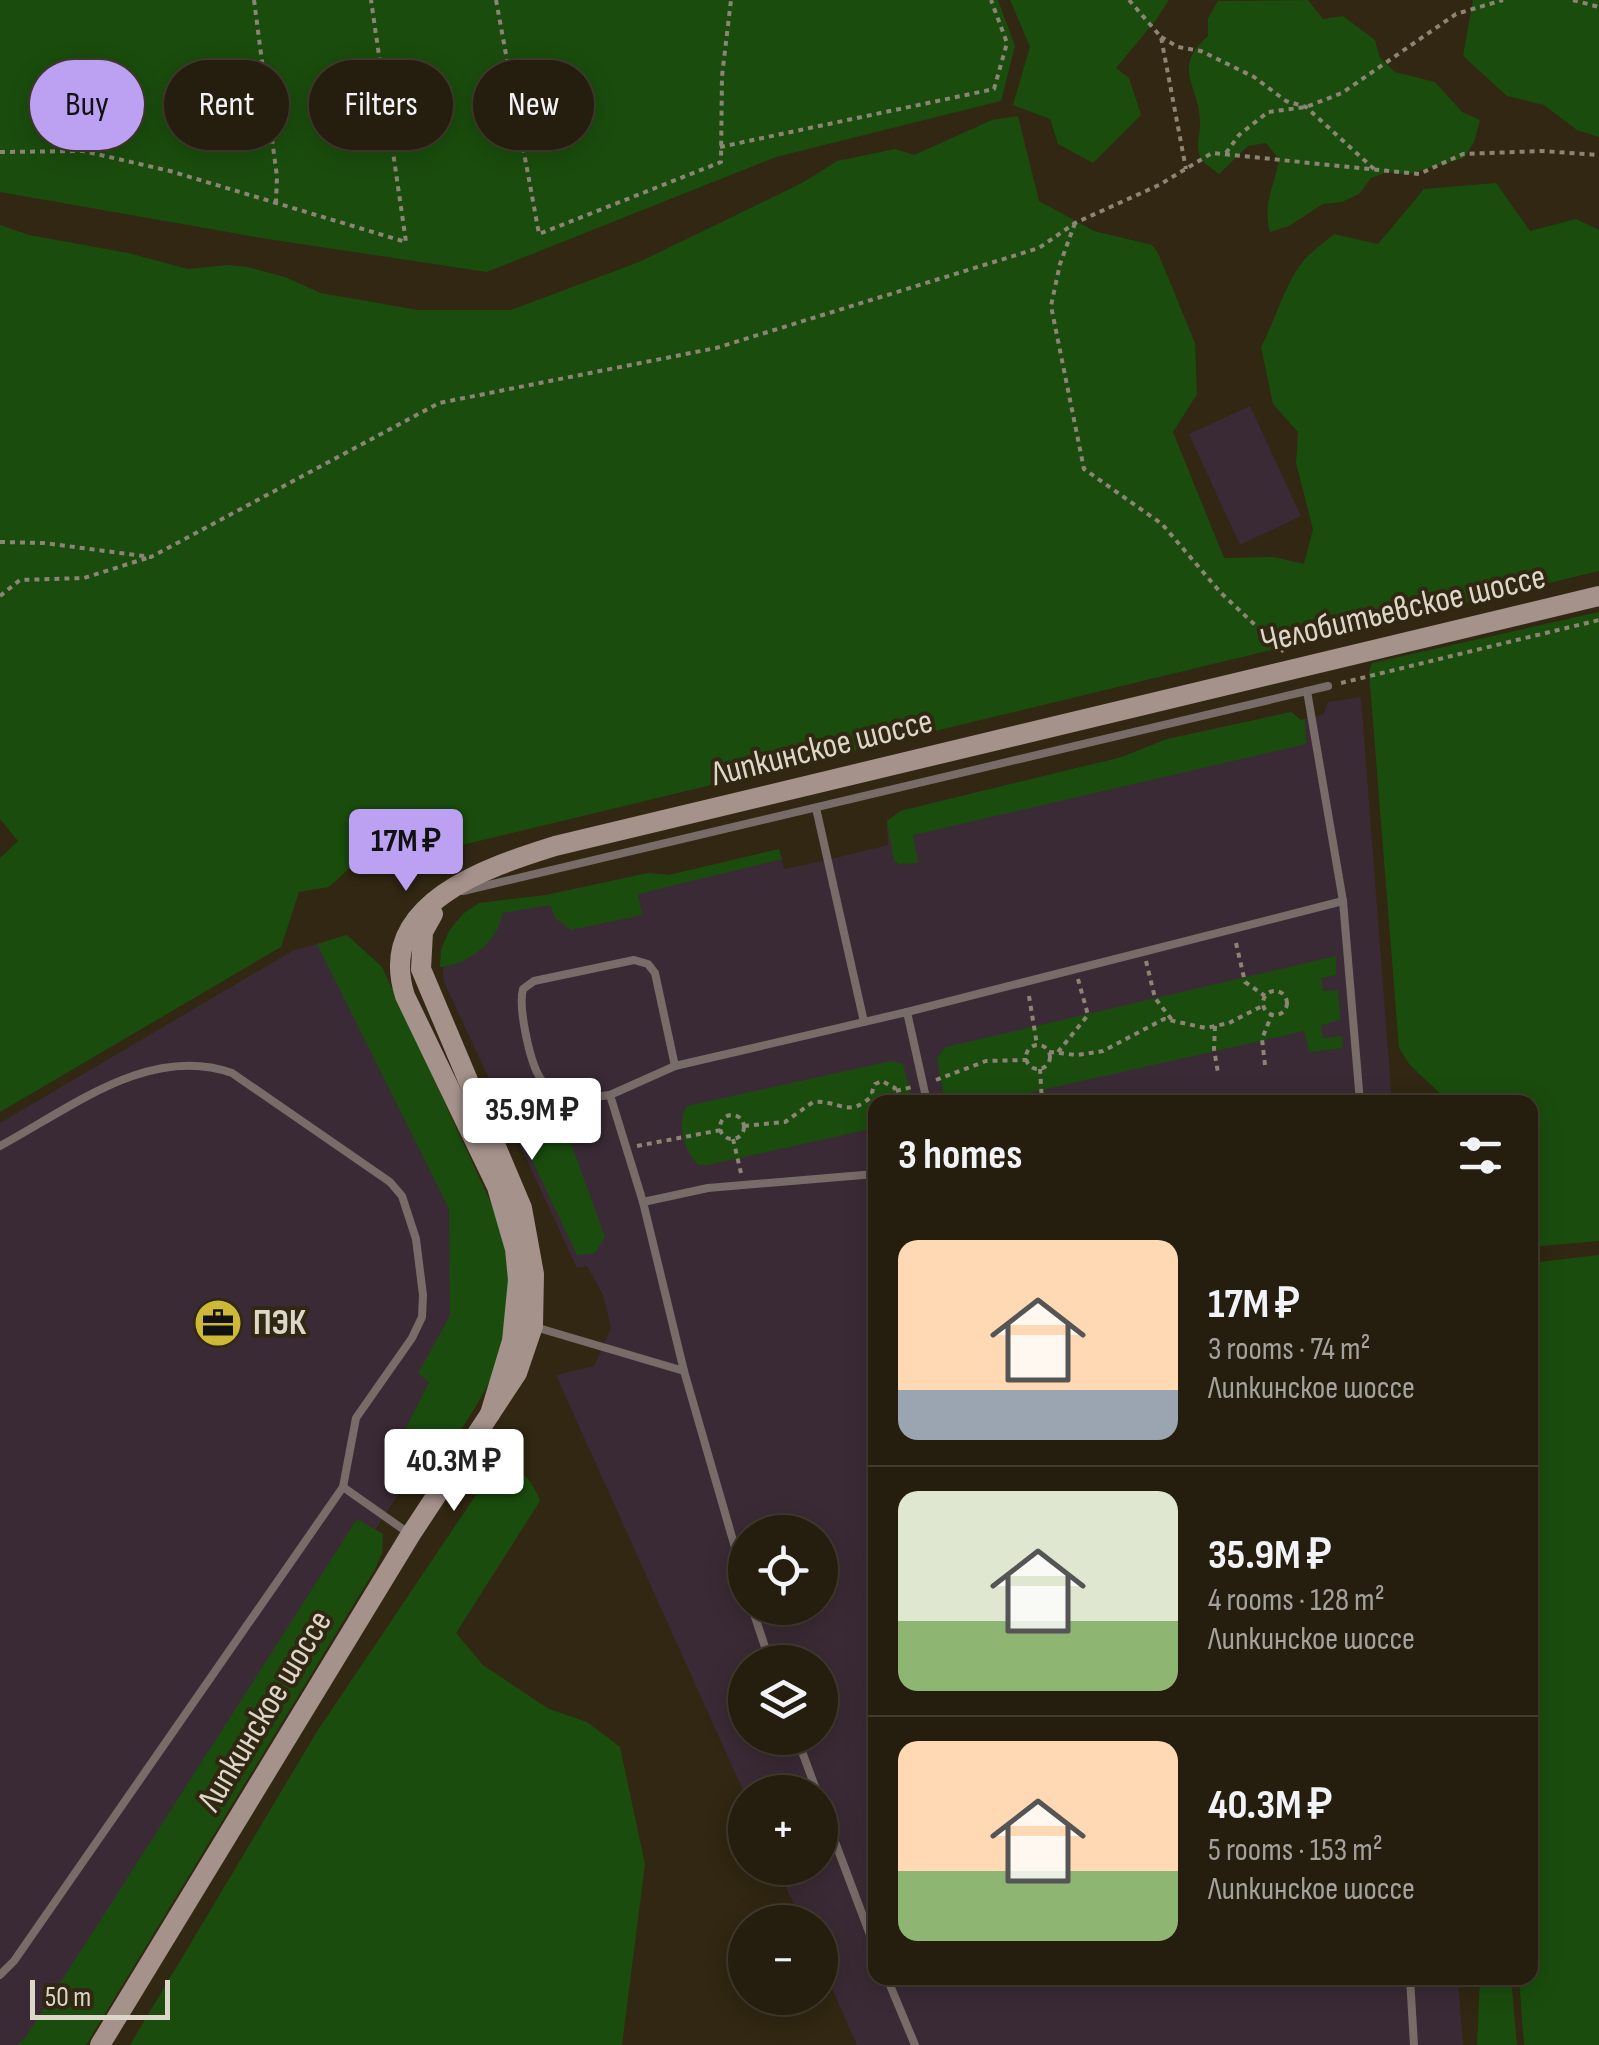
<!DOCTYPE html>
<meta charset="utf-8">
<style>
body{margin:0;font-family:"Sofia Sans Condensed",sans-serif;background:#312a1c;color:#f1f3f6;height:100vh;display:flex;flex-direction:column;font-size:38px;white-space:nowrap}
*{box-sizing:border-box;margin:0}
p{font-size:32px;color:#a3a29e}
.icon{flex:none;width:55px;height:55px;fill:none;stroke:currentColor;stroke-width:2;stroke-linecap:round;stroke-linejoin:round}
.map{position:relative;flex:1;overflow:hidden}
.sheet{position:absolute;left:868px;top:1095px;width:670px;height:890px;display:flex;flex-direction:column;background:#251d0e;border-radius:20px;box-shadow:0 5px 25px #0003,0 0 0 2px #423b2e}
.sheet>*{flex:none}
.top-card{position:absolute;left:30px;top:60px;width:688px;height:90px;display:flex;gap:20px}
.buttons{position:absolute;left:728px;top:1515px;display:grid;gap:20px}
.buttons a{display:grid;place-items:center;width:110px;height:110px;border-radius:50%;background:#251d0e;box-shadow:0 5px 25px #0003,0 0 0 2px #423b2e;font-size:50px}
.scale{position:absolute;left:30px;bottom:25px;width:140px;box-sizing:border-box;padding-left:10px;border:5px solid #ddd7ca;border-top:0;font-size:28px;line-height:35px;white-space:nowrap;color:#ddd7ca;-webkit-text-stroke:8px #312712;paint-order:stroke}
.price{position:absolute;translate:-50% -85px;padding:0 22px;border-radius:10px;background:#fff;color:#222;font-size:32px;line-height:65px;filter:drop-shadow(0 2px 5px #0008)}
.price::after{content:'';position:absolute;left:50%;top:60px;width:30px;height:22px;margin-left:-15px;background:inherit;clip-path:polygon(0 0,100% 0,50% 100%)}
.price.current{background:#bca0f2;color:#111}
ul{padding:0;list-style:none}
li{display:flex;align-items:center;gap:30px;height:250px;padding:0 30px}
li+li{border-top:2px solid #423b2e}
li span{display:grid;place-items:center;flex:none;width:280px;height:200px;border-radius:20px;color:#555}
li>.icon{margin-inline-start:auto}
span .icon{width:120px;height:120px;fill:#fffc;stroke-width:1}
li b{font-size:42px}
h2{display:flex;justify-content:space-between;align-items:center;height:120px;padding:0 30px;font-size:42px}
.pill{padding:0 35px;border-radius:45px;background:#251d0e;box-shadow:0 5px 25px #0003,0 0 0 2px #423b2e;font-size:35px;line-height:90px}
.pill.current{background:#bca0f2;color:#111}
.map>svg:first-child{display:block}
</style>
<div class="map">
<svg width="1599" height="2045" viewBox="0 0 1599 2045">
<rect width="100%" height="100%" fill="#312712"/>
<!-- industrial -->
<g fill="#3a2a35" fill-rule="evenodd">
<polygon points="1250,406 1301,516 1240,545 1189,434"/>
<path d="M1361,697L1392,1102H875V1978H1458L1463,2045H857L820,1962V1922H802L777,1868H820V1792H745V1795L556,1375L594,1366L611,1328L603,1295L587,1266L577,1268L444,982L441,950L455,922L479,903L546,895L648,873L669,875L779,849L784,869L827,860L888,845L887,821L900,811L1122,757L1167,739L1291,712L1301,720L1305,719L1323,715L1328,702ZM745,1532H820V1608H745ZM745,1662H820V1738H745Z"/>
<polygon points="347,935 488,1208 490,1356 384,1516 51,2045 0,2045 0,1123 292,951"/>
</g>
<!-- green -->
<g fill="#1a4d0d">
<polygon points="0,0 998,0 1015,46 1001,101 776,157 487,272 261,238 0,192"/>
<polygon points="1010,0 1169,0 1156,20 1116,68 1129,78 1141,115 1093,163 1058,144 1050,119 1013,105 1030,47"/>
<path d="M1308,0L1323,19L1343,16L1375,40L1380,58L1395,72L1435,82L1462,112L1480,120L1474,142L1464,158L1408,174L1388,172L1371,178L1359,194L1342,202L1323,204L1289,226L1270,232C1262,203 1275,186 1279,159L1266,143L1248,146L1219,174C1214,170 1204,164 1201,158C1195,148 1200,136 1200,126C1202,87 1169,69 1208,36V18L1218,1Z"/>
<polygon points="1473,0 1599,0 1599,137 1577,130 1544,105 1507,96 1463,56"/>
<path d="M1018,116L1039,201L1094,231L1152,245L1158,253L1195,343L1197,394L1173,432L1224,558L1273,557L1304,564L1313,529L1296,463L1298,432L1273,404L1261,347C1276,319 1284,285 1304,260C1312,251 1325,242 1334,234L1378,244L1424,189L1496,183L1530,231L1576,219L1599,230V571L437,851L365,854L329,887L299,892L281,947L0,1112V858L18,841L0,819V225L29,235L128,253L188,269L228,265L247,267L285,277L321,293L418,310H511L639,262L802,183L837,161L895,149L914,155L992,120Z"/>
<polygon points="1599,612 1599,1241 1530,1247 1530,1102 1449,1102 1409,1064 1399,1048 1369,672 1372,663"/>
<polygon points="1291,712 1301,720 1305,719 1306,744 913,835 918,863 899,864 894,861 887,821 900,811 1122,757 1167,739"/>
<path d="M779,849L782,859L638,894L642,915L571,930L555,918L550,905L502,913C500,940 467,966 440,967L441,950L449,931L464,913L479,903L546,895L648,873L669,875Z"/>
<path d="M347,935L382,967L503,1229C509,1273 514,1328 495,1370C479,1406 454,1439 433,1472L425,1477L410,1462L415,1450L406,1428L429,1382L418,1373L450,1316L449,1209L317,944Z"/>
<polygon points="1336,956 1336,975 1321,978 1323,991 1338,990 1340,1020 1321,1025 1323,1038 1342,1036 1343,1048 1309,1052 1304,1031 988,1102 948,1102 944,1097 937,1058 946,1047"/>
<path d="M891,1061L903,1064L913,1102H875V1128L707,1165H699C684,1153 676,1122 687,1106Z"/>
<polygon points="564,1124 605,1237 595,1253 577,1255 517,1128"/>
<polygon points="1599,1255 1599,2045 1524,2045 1519,1978 1530,1978 1530,1263"/>
<path d="M496,1465C521,1469 531,1477 540,1501L456,1633L483,1665L549,1709L587,1722L620,1747L645,1864L622,2045H130L316,1733Z"/>
<polygon points="357,1519 383,1534 382,1553 374,1571 86,2045 17,2045 25,2038"/>
<polygon points="1480,1978 1511,1978 1517,2045 1477,2045"/>
</g>
<g fill="none" stroke-linecap="round" stroke-linejoin="round">
<!-- path -->
<g stroke="#8c8474" stroke-width="4" stroke-dasharray="5 5" stroke-linecap="butt">
<polyline points="254,0 277,177 276,201"/>
<polyline points="496,0 539,234 721,162 722,76 731,0"/>
<polyline points="1129,0 1161,37 1186,169"/>
<polyline points="1573,0 1599,7"/>
<polyline points="1161,37 1178,47 1201,51 1254,77 1286,101 1306,107 1374,169"/>
<polyline points="720,147 994,89 1007,43 991,0"/>
<polyline points="0,152 83,151 170,171 406,242 371,0"/>
<polyline points="1226,153 1239,135 1268,112 1306,107 1342,93 1456,14 1503,0"/>
<polyline points="1075,223 1060,264 1051,306 1084,469 1162,524 1221,593 1284,652"/>
<polyline points="0,542 44,543 151,557 439,403 716,348 1039,248 1075,223 1159,185 1212,153 1419,174 1463,154 1542,151 1599,155"/>
<polyline points="0,596 20,580 84,578 147,558"/>
<polyline points="1341,683 1599,620"/>
<polyline points="1236,943 1245,982 1265,996"/>
<polyline points="1146,961 1155,998 1172,1020"/>
<circle cx="1275" cy="1003" r="12"/>
<polyline points="1029,996 1037,1045"/>
<polyline points="1215,1026 1214,1049 1218,1073"/>
<circle cx="1038" cy="1057" r="12"/>
<polyline points="1049,1052 1077,1055 1103,1051 1164,1019 1206,1028 1229,1023 1264,1005"/>
<polyline points="1058,1052 1088,1015 1078,979"/>
<polyline points="1265,1065 1262,1039 1272,1014"/>
<polyline points="1040,1069 1042,1102"/>
<polyline points="936,1080 986,1061 1027,1060"/>
<polyline points="896,1091 912,1087"/>
<polyline points="878,1102 872,1092 875,1084 882,1081 895,1088 896,1095 890,1102"/>
<circle cx="732" cy="1127" r="12"/>
<path d="M744,1126L785,1122L813,1102C841,1100 847,1119 872,1096"/>
<polyline points="733,1139 741,1173"/>
<polyline points="637,1146 721,1130"/>
</g>
<!-- lane -->
<g stroke="#786c68" stroke-width="8">
<polyline points="1307,691 1343,901"/>
<polyline points="816,808 864,1022"/>
<polyline points="463,891 1328,686"/>
<polyline points="907,1012 927,1102"/>
<path d="M610,1095L570,1100C560,1095 551,1091 543,1082C530,1067 518,1007 523,989L534,981L634,960L648,964L655,973L675,1066"/>
<path d="M0,1146C71,1108 149,1044 232,1073L390,1182L402,1196L416,1239L423,1295L422,1317L412,1338L356,1418L343,1487L14,1961L0,1975"/>
<polyline points="643,1202 610,1095 675,1066 907,1012 1343,901 1360,1102"/>
<polyline points="535,1327 684,1371"/>
<polyline points="343,1487 407,1532"/>
<polyline points="745,1582 684,1371 643,1202 708,1188 875,1174"/>
<polyline points="752,1608 770,1662"/>
<polyline points="797,1738 817,1792"/>
<polyline points="820,1802 875,1948"/>
<polyline points="887,1978 915,2045"/>
<polyline points="1410,1978 1414,2045"/>
</g>
<!-- secondary -->
<g stroke="#a5928b" stroke-width="20">
<path d="M490,1414L512,1341L518,1280L515,1249L497,1187L405,996C375,903 488,867 555,846L1599,596"/>
<polyline points="100,2045 411,1534 517,1373 533,1326 534,1274 522,1208 421,969 423,932 433,914"/>
</g>
</g>
<!-- icons -->
<defs>
<g id="office-disc" transform="scale(2.5)"><circle r="9.5" fill="#ceb838" stroke="#312712"/><path d="M-6-3h4V-5.5h4V-3h4V5H-6ZM-1-4.5V-3h2v-1.5ZM-6 0V1H6V0Z" fill="#111"/></g>
</defs>
<g fill-rule="evenodd">
<use href="#office-disc" x="218" y="1323"/>
</g>
<g text-anchor="middle" dominant-baseline="central" stroke-width="8" stroke-linejoin="round" paint-order="stroke">
<!-- street labels -->
<g font-size="35" fill="#ddd7ca" stroke="#312712">
<text transform="translate(1403 609) rotate(-13)">Челобитьевское шоссе</text>
<text transform="translate(822 748) rotate(-14)">Липкинское шоссе</text>
<text transform="translate(265 1711) rotate(-59)">Липкинское шоссе</text>
</g>
<!-- poi labels -->
<g font-size="35" font-weight="bold" fill="#ddd7ca" stroke="#312712" text-anchor="start">
<text x="253" y="1323">ПЭК</text>
</g>
</g>
</svg>
<div class="buttons">
<a><svg class="icon" aria-label="locate" viewBox="0 0 24 24"><circle cx="12" cy="12" r="6"/><path d="M12 2v4M12 18v4M2 12h4M18 12h4"/></svg></a>
<a><svg class="icon" aria-label="layers" viewBox="0 0 24 24"><path d="M12 4l9 5-9 5-9-5zM3 14l9 5 9-5"/></svg></a>
<a>+</a>
<a>−</a>
</div>
<div class="scale">50 m</div>
<b class="price current" style="left:406px;top:894px">17M ₽</b>
<b class="price" style="left:532px;top:1163px">35.9M ₽</b>
<b class="price" style="left:454px;top:1514px">40.3M ₽</b>
<div class="top-card">
<a class="pill current">Buy</a>
<a class="pill">Rent</a>
<a class="pill">Filters</a>
<a class="pill">New</a>
</div>
<section class="sheet">
<h2>3 homes<svg class="icon" aria-label="filters" viewBox="0 0 24 24"><path d="M4 7h16M4 17h16"/><circle cx="9" cy="7" r="2"/><circle cx="15" cy="17" r="2"/></svg></h2>
<ul>
<li><span style="background:linear-gradient(#ffd9b3 75%,#9aa5b1 0)"><svg class="icon" aria-label="home" viewBox="0 0 24 24"><path d="M3 11l9-7 9 7M6 9v11h12V9"/></svg></span><div><b>17M ₽</b><p>3 rooms · 74 m²</p><p>Липкинское шоссе</p></div></li>
<li><span style="background:linear-gradient(#dfe7d0 65%,#8fb573 0)"><svg class="icon" aria-label="home" viewBox="0 0 24 24"><path d="M3 11l9-7 9 7M6 9v11h12V9"/></svg></span><div><b>35.9M ₽</b><p>4 rooms · 128 m²</p><p>Липкинское шоссе</p></div></li>
<li><span style="background:linear-gradient(#ffd9b3 65%,#8fb573 0)"><svg class="icon" aria-label="home" viewBox="0 0 24 24"><path d="M3 11l9-7 9 7M6 9v11h12V9"/></svg></span><div><b>40.3M ₽</b><p>5 rooms · 153 m²</p><p>Липкинское шоссе</p></div></li>
</ul>
</section>
</div>
